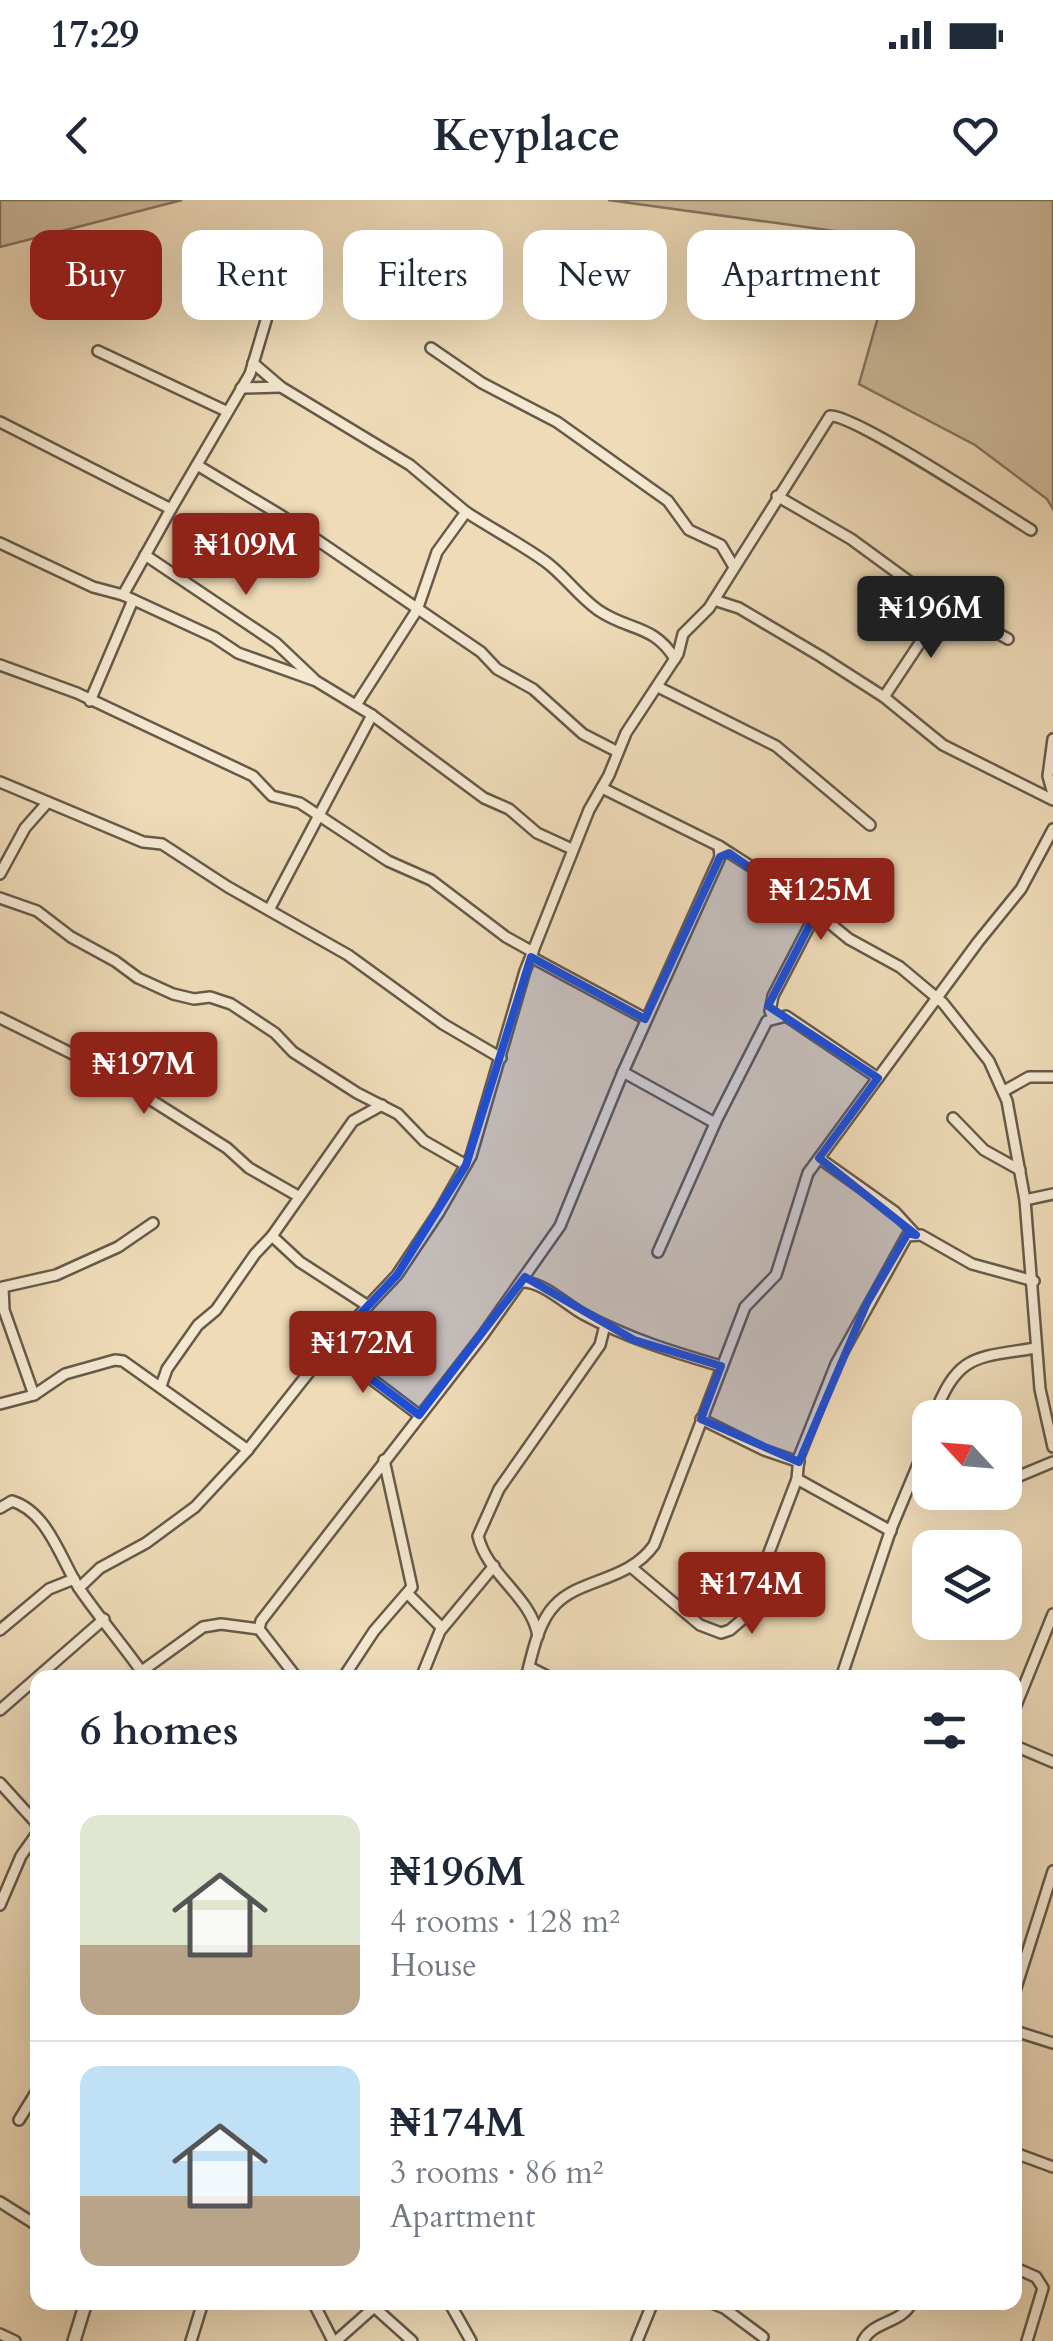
<!DOCTYPE html>
<meta charset="utf-8">
<style>
body{margin:0;font-family:Cardo,serif;background:#f2f2f3;color:#1f2937;height:100vh;display:flex;flex-direction:column;font-size:38px;white-space:nowrap}
*{box-sizing:border-box;margin:0}
p{font-size:32px;color:#747a83}
.icon{flex:none;width:55px;height:55px;fill:none;stroke:currentColor;stroke-width:2;stroke-linecap:round;stroke-linejoin:round}
.map{position:relative;flex:1;overflow:hidden}
.sheet{position:absolute;left:30px;top:1470px;width:992px;height:640px;display:flex;flex-direction:column;background:#fff;border-radius:20px;box-shadow:0 10px 40px #0002}
.sheet>*{flex:none}
.hud{position:absolute;left:30px;top:30px;width:995px;height:90px;display:flex;gap:20px}
.needle{width:65px;rotate:296deg}
.controls{position:absolute;left:912px;top:1200px;display:grid;gap:20px}
.controls a{display:grid;place-items:center;width:110px;height:110px;border-radius:20px;background:#fff;box-shadow:0 10px 40px #0002;font-size:50px}
.price{position:absolute;translate:-50% -85px;padding:0 22px;border-radius:10px;background:#8f2418;color:#fff;font-size:32px;line-height:65px;filter:drop-shadow(0 2px 5px #0008)}
.price::after{content:'';position:absolute;left:50%;top:60px;width:30px;height:22px;margin-left:-15px;background:inherit;clip-path:polygon(0 0,100% 0,50% 100%)}
.price.current{background:#222;color:#fff}
ul{padding:0;list-style:none}
li{display:flex;align-items:center;gap:30px;height:250px;padding:0 50px}
li+li{border-top:2px solid #e0e1e3}
li span{display:grid;place-items:center;flex:none;width:280px;height:200px;border-radius:20px;color:#555}
li>.icon{margin-inline-start:auto}
span .icon{width:120px;height:120px;fill:#fffc;stroke-width:1}
li b{font-size:42px}
h2{display:flex;justify-content:space-between;align-items:center;height:120px;padding:0 50px;font-size:42px}
.tag{padding:0 35px;border-radius:20px;background:#fff;box-shadow:0 10px 40px #0002;font-size:35px;line-height:90px}
.tag.current{background:#8f2418;color:#fff}
.status{display:flex;justify-content:space-between;align-items:center;height:70px;padding:0 50px;background:#fff;direction:ltr}
.status svg{height:28px;fill:currentColor}
header{display:flex;justify-content:space-between;align-items:center;height:130px;padding:0 50px;background:#fff;font-size:45px;font-weight:800}
.map>svg:first-child{display:block}
</style>
<div class="status"><b>17:29</b><svg viewBox="0 0 49 12"><path d="M0 12V9h3v3zM5 12V6h3v6zM10 12V3h3v9zM15 12V0h3v12zM26 1h20v11H26zM47 4h2v5h-2z"/></svg></div>
<header><svg class="icon" aria-label="back" viewBox="0 0 24 24"><path d="M15 5l-7 7 7 7"/></svg>Keyplace<svg class="icon" aria-label="heart" viewBox="0 0 24 24"><path d="M12 20l-8-8c-3-5 5-10 8-4 3-6 11-1 8 4z"/></svg></header>
<div class="map">
<svg width="1053" height="2141" viewBox="0 0 1053 2141">
<rect width="100%" height="100%" fill="#efdbb8"/>
<filter id="stains"><feTurbulence type="fractalNoise" baseFrequency=".002" numOctaves="4"/><feColorMatrix values="0 0 0 0 .2 0 0 0 0 .09 0 0 0 0 .02 0 0 0 .5 -.17"/></filter>
<radialGradient id="worn" r=".72"><stop offset=".6" stop-color="#630" stop-opacity="0"/><stop offset="1" stop-color="#630" stop-opacity=".3"/></radialGradient>
<!-- green -->
<g fill="#d0be9f" stroke="#847662" stroke-width="2.5">
<polygon points="0,0 182,0 0,47"/>
<polygon points="608,0 1053,0 1053,309 1047,299 975,245 859,184 900,40"/>
</g>
<g fill="none" stroke-linecap="round" stroke-linejoin="round">
<!-- minor casing -->
<g stroke="#665a4a" stroke-width="14">
<g id="minor">
<polyline points="431,148 482,183 557,222 668,301 689,330 721,345 734,367"/>
<polyline points="98,151 226,211"/>
<polyline points="253,163 281,187 410,265 466,312 437,352 417,410 356,505"/>
<polyline points="241,188 281,187"/>
<polyline points="0,222 171,309 123,395"/>
<polyline points="197,265 282,316 481,452 497,469 533,489 583,534 618,552"/>
<polyline points="777,296 851,339 929,396 1008,439"/>
<polyline points="171,309 250,174 267,117"/>
<path d="M466,312C492,329 521,344 546,362C565,376 578,396 598,410C628,431 654,424 675,459"/>
<polyline points="0,343 93,387 123,395 214,437 238,453 316,481 372,515 484,598 509,609 537,633 572,649"/>
<polyline points="145,355 276,443 314,479"/>
<polyline points="714,400 739,408 820,456 884,497 943,545 1053,600"/>
<polyline points="0,465 77,493 253,576 272,596 300,603 388,661 431,680 506,737 533,752"/>
<polyline points="658,487 776,546 870,625"/>
<polyline points="884,497 945,405"/>
<polyline points="90,501 133,400"/>
<polyline points="1053,539 1048,576 1053,594"/>
<polyline points="0,582 143,642 162,644 228,687 348,755 443,824 501,858"/>
<polyline points="602,588 719,646 794,694 849,739 900,767 943,803 989,861 1007,901 1025,1000 1040,1189 1053,1247"/>
<polyline points="0,674 25,628 47,603"/>
<polyline points="0,698 37,711 71,737 115,761 138,778 173,794 194,799 210,797 231,804 275,833 293,852 357,893 398,914 424,941 466,965"/>
<polyline points="269,710 372,515"/>
<polyline points="531,757 646,819"/>
<polyline points="773,817 770,811 773,796 816,713"/>
<polyline points="0,818 99,867 227,948 249,968 298,996"/>
<polyline points="623,872 715,923"/>
<polyline points="1004,891 1029,877 1053,877"/>
<polyline points="953,918 984,950 1020,970"/>
<polyline points="819,958 895,1012 916,1035"/>
<polyline points="1025,1000 1053,994"/>
<polyline points="272,1036 300,1062 368,1106"/>
<polyline points="658,1052 717,919 767,821 786,816 878,878"/>
<path d="M521,1082C542,1081 564,1103 583,1114C627,1138 673,1152 721,1166"/>
<polyline points="329,1147 419,1215"/>
<polyline points="161,1186 167,1169 198,1125 216,1110 255,1054 272,1036 353,921 382,905"/>
<polyline points="34,1195 4,1110 3,1087 56,1075 118,1047 153,1023"/>
<polyline points="0,1204 34,1195 65,1174 115,1160 123,1161 248,1250"/>
<path d="M933,1218C958,1153 974,1158 1036,1148"/>
<polyline points="701,1219 764,1250 799,1262"/>
<polyline points="797,1279 891,1331"/>
<polyline points="1005,1282 1053,1262"/>
<polyline points="973,1292 981,1292"/>
<path d="M0,1308L12,1301C48,1312 61,1360 79,1388C100,1419 125,1447 146,1478"/>
<polyline points="631,1367 700,1425 721,1433 730,1430 744,1418 797,1279 799,1257 836,1164 907,1036 921,1035 972,1064 1034,1081"/>
<path d="M79,1388L100,1368L146,1343L195,1307L246,1252L329,1147L397,1075L439,1012L471,956L525,771L589,610L609,575L626,533L678,454L683,434L709,408L830,216C854,214 1000,311 1031,330"/>
<polyline points="408,1394 442,1428"/>
<polyline points="0,1430 49,1389 74,1379"/>
<path d="M538,1436C531,1396 487,1375 478,1336L499,1289L600,1145L605,1125"/>
<polyline points="529,1467 551,1478"/>
<polyline points="142,1471 203,1427 221,1424 259,1429"/>
<polyline points="297,1478 259,1429 261,1421 483,1135 560,1026 623,872 720,657 719,646"/>
<polyline points="343,1478 374,1431 412,1387 384,1260"/>
<polyline points="421,1478 440,1431 494,1366"/>
<path d="M526,1478C532,1455 538,1422 555,1405C580,1378 628,1382 654,1345L745,1107L776,1075L808,973L978,742L1021,689L1053,629"/>
<polyline points="841,1478 891,1329 919,1262 930,1226"/>
<polyline points="1015,1508 1053,1414"/>
<polyline points="0,1510 104,1419"/>
<polyline points="1015,1546 1053,1562"/>
<polyline points="0,1583 38,1625"/>
<polyline points="0,1705 21,1656 38,1632"/>
<polyline points="1015,1791 1053,1671"/>
<polyline points="1015,1831 1053,1843"/>
<polyline points="19,1920 38,1889"/>
<polyline points="1015,1953 1053,1967"/>
<polyline points="0,2002 38,2026"/>
<polyline points="1015,2068 1036,2077 1043,2088 1027,2141"/>
<polyline points="313,2102 333,2141"/>
<polyline points="449,2102 471,2141"/>
<polyline points="710,2102 724,2108 763,2137"/>
<polyline points="374,2107 412,2141"/>
<polyline points="0,2134 15,2141"/>
<polyline points="191,2141 203,2102"/>
<polyline points="336,2141 380,2102"/>
<polyline points="637,2141 653,2102"/>
<path d="M863,2141C874,2120 902,2124 912,2102"/>
</g>
</g>
<!-- tertiary casing -->
<g stroke="#665a4a" stroke-width="16">
<polyline id="tertiary" points="74,2141 86,2102"/>
</g>
<!-- minor -->
<use href="#minor" stroke="#f5e8d1" stroke-width="9"/>
<!-- tertiary -->
<use href="#tertiary" stroke="#f5e8d1" stroke-width="11"/>
</g>
<!-- marked area -->
<path fill="#1d4ed8" fill-opacity="0.2" stroke="#1d4ed8" stroke-width="8" stroke-linejoin="round" d="M729,653L816,713L768,806L878,878L819,958L916,1035L908,1033L867,1103L799,1262L701,1219L721,1166L634,1140L525,1077L419,1215L329,1147L397,1075L466,965L531,757L645,819L720,657Z"/>
<rect width="100%" height="100%" filter="url(#stains)"/>
<rect width="100%" height="100%" fill="url(#worn)"/>
</svg>
<div class="controls">
<a><svg class="needle" viewBox="-14 -14 28 28"><path d="M0-13l5 13h-10z" fill="#e53935"/><path d="M0 13l5-13h-10z" fill="#747a83"/></svg></a>
<a><svg class="icon" aria-label="layers" viewBox="0 0 24 24"><path d="M12 4l9 5-9 5-9-5zM3 14l9 5 9-5"/></svg></a>
</div>
<b class="price" style="left:246px;top:398px">₦109M</b>
<b class="price current" style="left:931px;top:461px">₦196M</b>
<b class="price" style="left:821px;top:743px">₦125M</b>
<b class="price" style="left:144px;top:917px">₦197M</b>
<b class="price" style="left:363px;top:1196px">₦172M</b>
<b class="price" style="left:752px;top:1437px">₦174M</b>
<div class="hud">
<a class="tag current">Buy</a>
<a class="tag">Rent</a>
<a class="tag">Filters</a>
<a class="tag">New</a>
<a class="tag">Apartment</a>
</div>
<section class="sheet">
<h2>6 homes<svg class="icon" aria-label="filters" viewBox="0 0 24 24"><path d="M4 7h16M4 17h16"/><circle cx="9" cy="7" r="2"/><circle cx="15" cy="17" r="2"/></svg></h2>
<ul>
<li><span style="background:linear-gradient(#dfe7d0 65%,#b9a48a 0)"><svg class="icon" aria-label="home" viewBox="0 0 24 24"><path d="M3 11l9-7 9 7M6 9v11h12V9"/></svg></span><div><b>₦196M</b><p>4 rooms · 128 m²</p><p>House</p></div></li>
<li><span style="background:linear-gradient(#bfe0f5 65%,#b9a48a 0)"><svg class="icon" aria-label="home" viewBox="0 0 24 24"><path d="M3 11l9-7 9 7M6 9v11h12V9"/></svg></span><div><b>₦174M</b><p>3 rooms · 86 m²</p><p>Apartment</p></div></li>
</ul>
</section>
</div>
